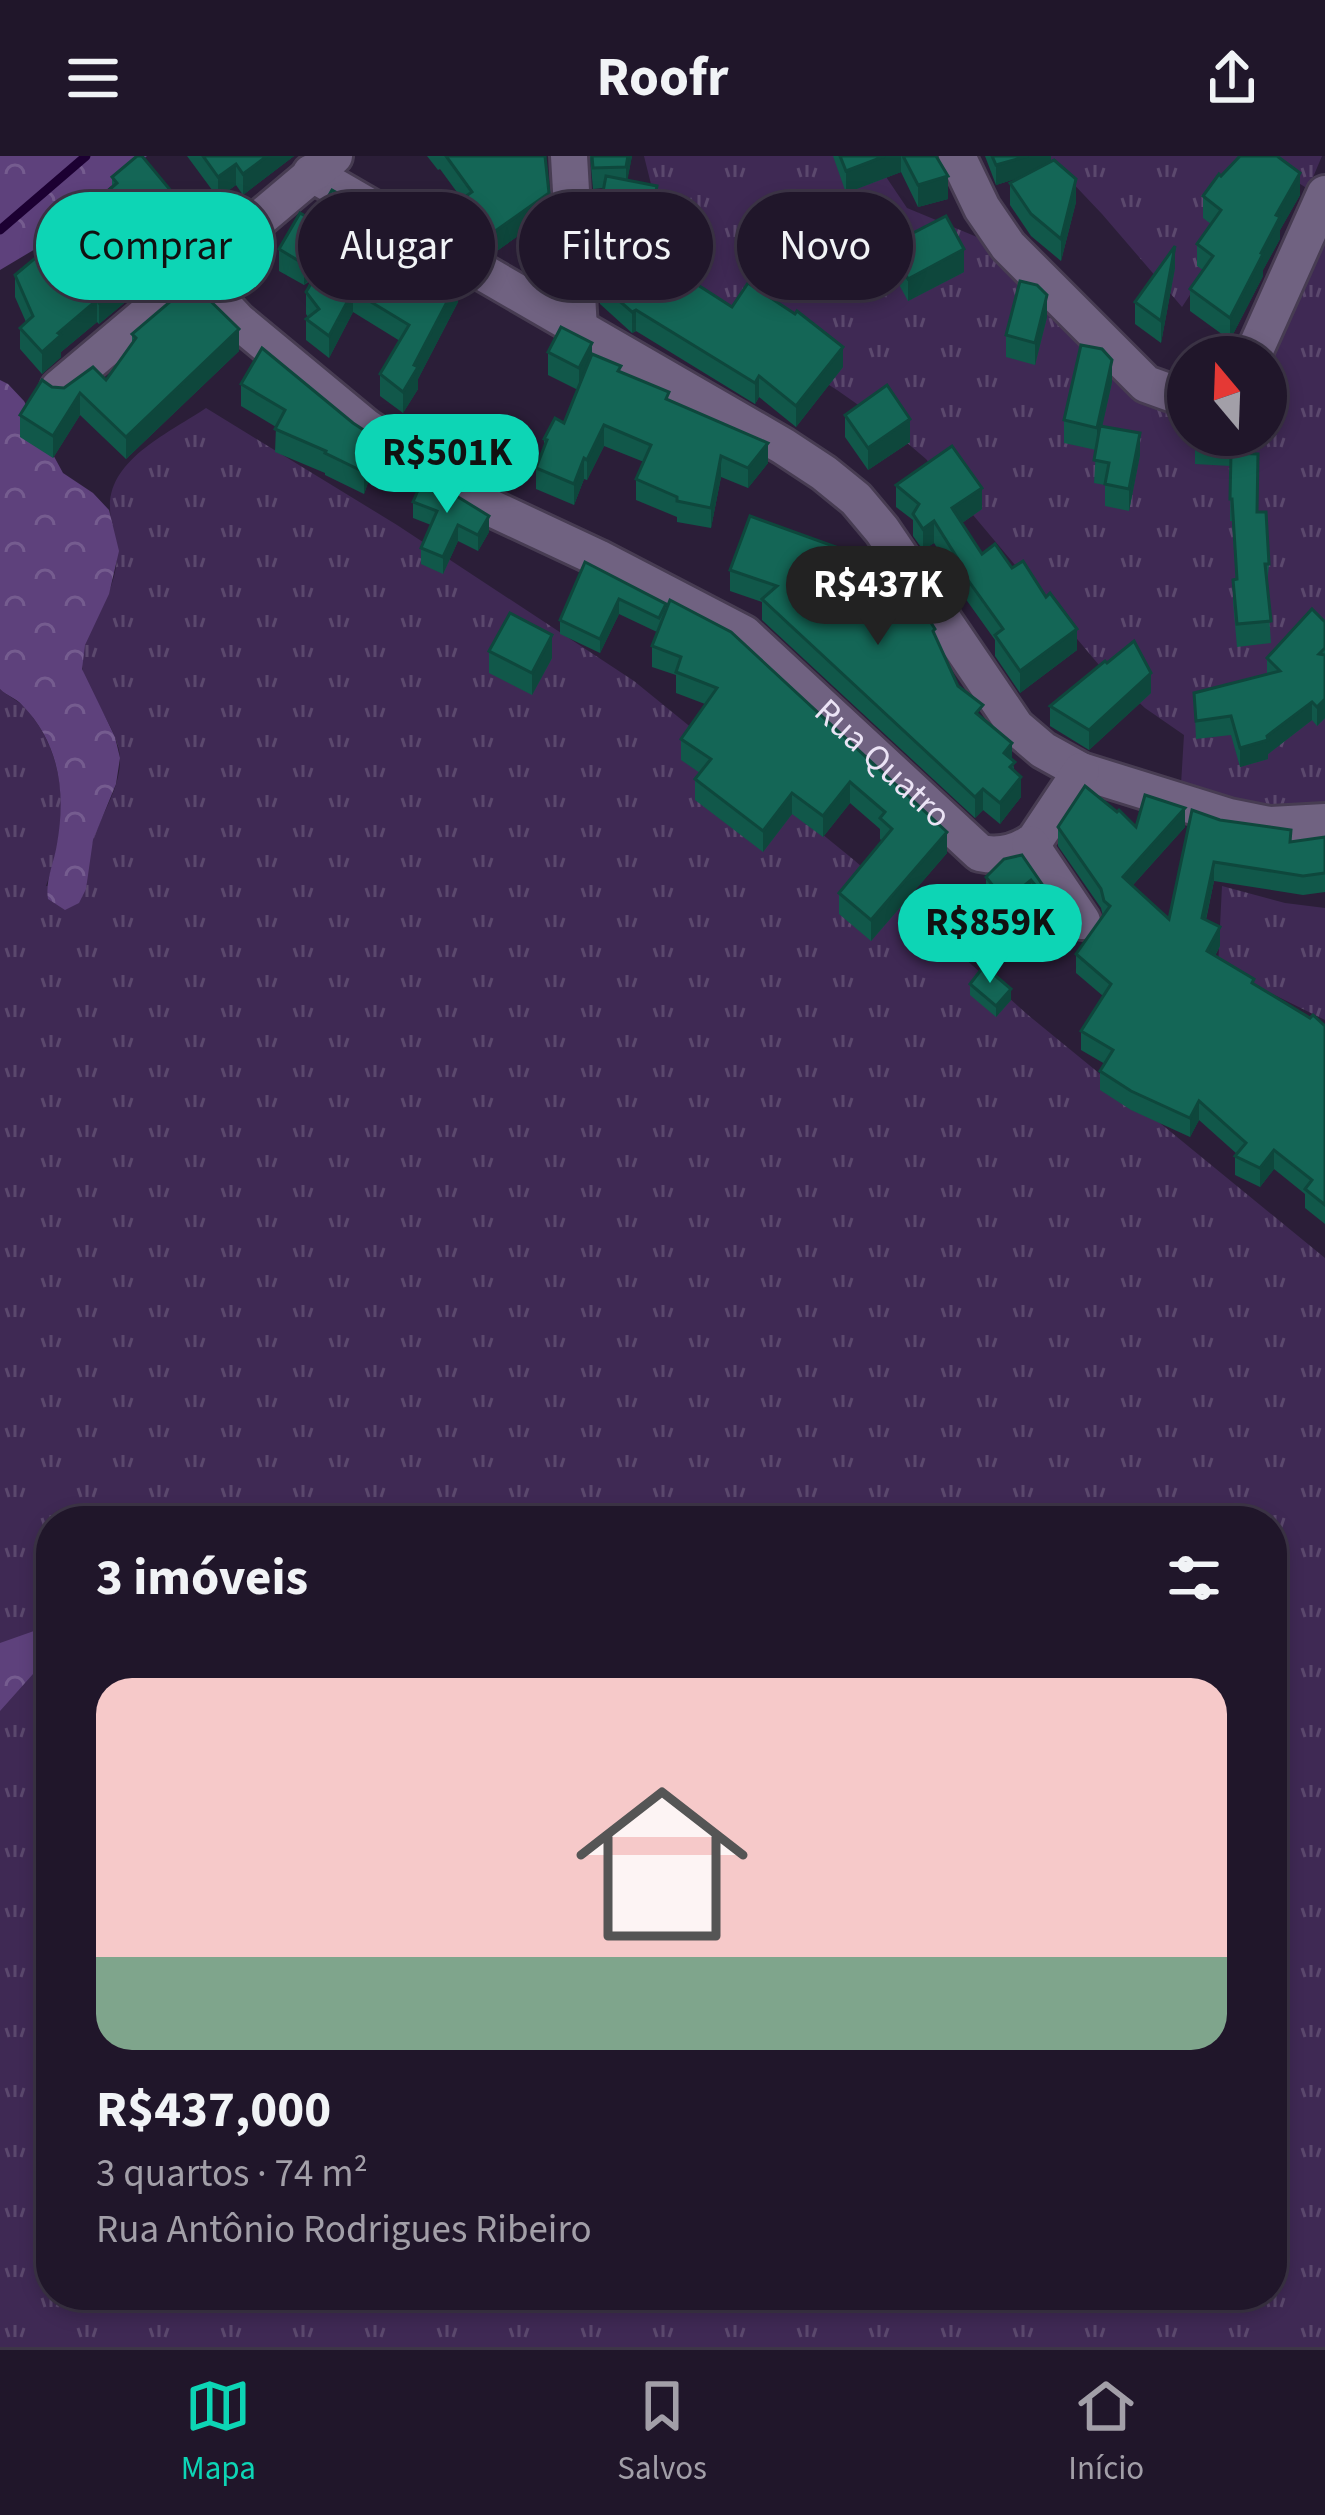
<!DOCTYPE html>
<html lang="pt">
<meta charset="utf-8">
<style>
body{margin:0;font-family:"Source Sans 3",sans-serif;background:#281f32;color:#f1f3f6;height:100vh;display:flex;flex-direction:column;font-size:45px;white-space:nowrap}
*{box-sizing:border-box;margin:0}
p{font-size:39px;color:#a29fa8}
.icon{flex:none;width:66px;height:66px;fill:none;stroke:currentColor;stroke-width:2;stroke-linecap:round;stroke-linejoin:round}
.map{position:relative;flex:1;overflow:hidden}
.side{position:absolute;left:36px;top:1350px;width:1251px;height:804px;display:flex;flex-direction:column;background:#20162a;border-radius:48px;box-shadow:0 6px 18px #0003,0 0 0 3px #3d3547}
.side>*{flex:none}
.banner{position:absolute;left:36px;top:36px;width:1254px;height:108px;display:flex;gap:24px}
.needle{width:78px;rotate:341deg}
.controls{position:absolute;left:1167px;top:180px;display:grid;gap:24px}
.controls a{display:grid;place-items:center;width:120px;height:120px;border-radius:50%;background:#20162a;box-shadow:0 6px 18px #0003,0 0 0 3px #3d3547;font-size:60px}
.price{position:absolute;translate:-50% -102px;padding:0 27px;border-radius:42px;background:#0dd5b5;color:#111;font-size:39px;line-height:78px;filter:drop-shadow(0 3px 6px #0008)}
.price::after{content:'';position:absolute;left:50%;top:72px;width:36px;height:27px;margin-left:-18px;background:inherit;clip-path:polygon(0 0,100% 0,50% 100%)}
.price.selected{background:#222;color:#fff}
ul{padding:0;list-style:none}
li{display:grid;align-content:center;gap:24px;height:636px;padding:0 60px}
li span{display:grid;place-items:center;height:372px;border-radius:36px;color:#555}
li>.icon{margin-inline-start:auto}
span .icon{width:216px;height:216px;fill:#fffc;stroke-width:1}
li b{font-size:51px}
h2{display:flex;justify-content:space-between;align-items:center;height:144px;padding:0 60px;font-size:51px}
.chip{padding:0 42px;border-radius:54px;background:#20162a;box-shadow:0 6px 18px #0003,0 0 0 3px #3d3547;font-size:42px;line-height:108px}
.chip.selected{background:#0dd5b5;color:#111}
header{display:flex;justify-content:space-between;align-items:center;height:156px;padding:0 60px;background:#20162a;font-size:54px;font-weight:700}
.menu{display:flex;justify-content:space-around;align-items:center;height:168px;border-top:3px solid #3d3547;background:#20162a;font-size:33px;color:#a29fa8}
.menu a{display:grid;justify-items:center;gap:6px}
.menu .selected{color:#0dd5b5}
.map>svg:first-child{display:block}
</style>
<header><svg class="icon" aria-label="menu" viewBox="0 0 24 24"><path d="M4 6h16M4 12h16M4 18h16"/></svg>Roofr<svg class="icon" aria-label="share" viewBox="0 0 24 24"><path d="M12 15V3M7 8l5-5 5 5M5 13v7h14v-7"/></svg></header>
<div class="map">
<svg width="1325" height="2191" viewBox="0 0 1325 2191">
<defs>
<pattern id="grass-tufts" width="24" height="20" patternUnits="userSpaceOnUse" patternTransform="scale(3)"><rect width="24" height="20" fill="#3f2954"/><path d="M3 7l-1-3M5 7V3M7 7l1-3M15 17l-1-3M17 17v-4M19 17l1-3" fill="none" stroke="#5b486d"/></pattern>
<pattern id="forest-crowns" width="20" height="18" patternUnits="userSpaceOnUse" patternTransform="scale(3)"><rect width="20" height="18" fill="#5e417c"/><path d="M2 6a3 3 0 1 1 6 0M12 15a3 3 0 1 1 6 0" fill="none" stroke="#755c8f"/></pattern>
</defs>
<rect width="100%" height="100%" fill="#2b1e38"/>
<!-- grass -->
<g fill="url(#grass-tufts)" fill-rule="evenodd">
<path d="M644,0H872L907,52L977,81L1025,133L1127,235C1147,248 1164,255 1188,254V279H1266V218L1325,61V657H1271L1181,629L1184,579L1145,552L1099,509L926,303L884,267L837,234L704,150L673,90L654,40Z"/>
<polygon points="1047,0 1322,0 1308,33 1274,11 1182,151 1102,58"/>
<path d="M206,252L397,369L634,525L854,704L1028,859L1325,1102V2191H0V533C7,540 16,543 23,550C70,599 68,670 46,730L86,733C87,718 88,703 92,688C100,659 121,633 120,602C119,570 83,536 82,509C81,478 105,453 113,424C123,389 111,383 110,352C108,303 171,276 206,252ZM51,1365H1272V2139H51Z"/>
<polygon points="1222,730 1285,747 1325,752 1325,864 1218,811"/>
</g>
<!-- forest -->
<g fill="url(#forest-crowns)">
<polygon points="0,0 147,0 93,45 52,83 0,114"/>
<path d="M0,224L8,228L24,245L63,317L93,337L109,354L119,395L109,438L85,489L82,513L115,581L120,602L116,628L93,684L86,733L79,747L65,754L48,743C45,725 54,707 57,688C66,638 60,587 22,549C16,542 7,540 0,533Z"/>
<polygon points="51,1469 51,1507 33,1518 0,1555 0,1487"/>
</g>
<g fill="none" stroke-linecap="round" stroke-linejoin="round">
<!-- stream -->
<polyline stroke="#1c0032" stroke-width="9" points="0,74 86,0"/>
<!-- minor casing -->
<g stroke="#473c52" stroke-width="42">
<g id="minor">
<polyline points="569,0 579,173"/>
<polyline points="957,0 982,52 1008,90 1146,228 1171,237 1188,236"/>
<polyline points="311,17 783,290 824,317 856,343 882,374 1016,571 1043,594 1081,615 1229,661 1269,669 1325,666"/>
<path id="s1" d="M194,118L238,165L367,272L491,352L598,402L744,478L980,697C1000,701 1018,697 1035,684L1081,615"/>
<polyline points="1252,201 1325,38"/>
<polyline points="59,232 334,0"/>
<polyline points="1030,688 1082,765"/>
</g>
</g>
<!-- minor -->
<use href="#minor" stroke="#706281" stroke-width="36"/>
</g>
<!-- wall -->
<g fill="#11584a">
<polygon points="187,0 294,0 243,39 236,29 218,42"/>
<polygon points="427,0 545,0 549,58 494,97 453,71 453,49 462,43 440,13 438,14"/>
<polygon points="590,0 632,0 627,24 657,52 652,77 695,107 691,125 732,151 843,211 796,271 759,241 755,248 636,175 632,177 600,148 600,124 644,116 648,94 598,84 598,62 604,32 593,33"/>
<polygon points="833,0 936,0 948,43 918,51 901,16 846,37"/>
<polygon points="985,0 1051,0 1051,5 1076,46 1061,105 1031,80 1010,49 1010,27 1021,21 996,29"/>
<polygon points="112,21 196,87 99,168 97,166 61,196 61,201 42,218 20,193 20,172 26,166 15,141 15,119 78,67 78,61 112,32"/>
<polygon points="1300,39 1280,74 1280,83 1263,114 1263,120 1230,184 1190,155 1190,133 1203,114 1197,110 1197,88 1211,68 1203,62 1203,40"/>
<polygon points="357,56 389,94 385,103 458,146 418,223 418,233 403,257 380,240 380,218 400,185 353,156 329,202 306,184 306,163 308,161 306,158 306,136 310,125 304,129 279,115 279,93 314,65"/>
<polygon points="890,89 964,116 908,145 890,112"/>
<polygon points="1175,112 1161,187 1135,168 1135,146"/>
<polygon points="1047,161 1035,209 1006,201 1006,179"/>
<polygon points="132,178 239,195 126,303 80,259 53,302 20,281 20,259 52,231 64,232 106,224 132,188"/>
<polygon points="548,196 592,198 768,307 748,332 721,321 711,372 677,366 677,361 636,344 636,323 644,306 604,290 587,324 584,323 574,349 536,333 536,312 544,291 544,283 564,267 578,234 548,219"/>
<polygon points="1112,226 1102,270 1140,299 1129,355 1105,350 1105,329 1094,327 1096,294 1064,287 1064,264"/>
<polygon points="241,228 376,304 364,338 325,319 325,317 275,296 276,271 241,250"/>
<polygon points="845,259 910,286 868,314 845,281"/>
<polygon points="1195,279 1232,279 1230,310 1195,308"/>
<polygon points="1231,297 1257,356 1269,408 1267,430 1271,487 1237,491 1233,446 1233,424 1236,423 1232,365 1230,365"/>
<polygon points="896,329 982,353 962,367 982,398 1012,412 1077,494 1020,537 995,500 995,484 960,435 960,428 934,387 923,394 913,380 913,364 896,351"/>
<polygon points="413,346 489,376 478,395 458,385 443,418 421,408 421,392 431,369 413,362"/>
<polygon points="585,406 666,454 947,697 871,785 839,758 839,737 882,685 880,683 880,673 850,647 823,681 792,658 763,696 695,644 695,623 700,617 681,604 681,583 705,548 676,537 676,519 652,511 652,490 657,476 619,458 600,497 560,478 560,464"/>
<polygon points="730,414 935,479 958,530 1012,604 1021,641 1000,668 983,654 975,662 762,464 762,446 730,435"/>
<polygon points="1325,466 1325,562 1317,570 1312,564 1268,598 1268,603 1240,611 1231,579 1196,583 1194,537 1267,518 1267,502"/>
<polygon points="489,495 552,502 532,539 489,517"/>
<polygon points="1151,537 1089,594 1050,570 1050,550"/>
<polygon points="1192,654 1291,686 1325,681 1325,736 1303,739 1214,725 1206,764 1220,790 1215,800 1254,828 1325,870 1325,1068 1305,1052 1305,1038 1274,1013 1260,1031 1235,1019 1235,1000 1237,998 1199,964 1190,981 1131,954 1100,934 1100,915 1105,908 1081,894 1081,875 1103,840 1076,817 1076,798 1103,760 1101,752 1058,690 1058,671 1185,671 1133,729 1169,763"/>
<polygon points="1004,703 1044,731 1044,748 1039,752 1031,742 1005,762 986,739 986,721"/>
<polygon points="916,754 968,780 947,804 916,776"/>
<polygon points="970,828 1011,844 996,861 970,839"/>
</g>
<!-- shaded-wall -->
<g fill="#0e473c">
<polygon points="267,0 294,0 243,39 243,18"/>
<polygon points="628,0 632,0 626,32 626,11"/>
<polygon points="885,0 901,0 901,16 846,37 846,15"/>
<polygon points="1028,0 1051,0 1051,12 996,29 996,9"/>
<polygon points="236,8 236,29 218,42 218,21"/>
<polygon points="1300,17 1300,39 1280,74 1280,83 1263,114 1263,120 1230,184 1230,162 1261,97 1276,59"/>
<polygon points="948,20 948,43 918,51 918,29"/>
<polygon points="1076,23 1076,46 1061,105 1061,83"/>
<polygon points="657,30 657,52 649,94 649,72"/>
<polygon points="549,37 549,58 494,97 494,76"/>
<polygon points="196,65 196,87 99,168 99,147"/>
<polygon points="389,72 389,94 376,119 376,98"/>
<polygon points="695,86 695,107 687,143 687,122"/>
<polygon points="1175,90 1175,112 1161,187 1161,165"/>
<polygon points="964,93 964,116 908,145 908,123"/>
<polygon points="309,103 309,124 304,129 304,108"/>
<polygon points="458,125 458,146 418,223 418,233 403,257 403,236 414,209"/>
<polygon points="353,135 353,156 329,202 329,180"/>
<polygon points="1047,139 1047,161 1035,209 1035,187"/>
<polygon points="97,144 97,166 61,196 61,201 42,218 42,196 58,177"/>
<polygon points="636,154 636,175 632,177 632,156"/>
<polygon points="239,173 239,195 126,303 126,281"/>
<polygon points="592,187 592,209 579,235 579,212"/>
<polygon points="843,191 843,211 796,271 796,250"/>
<polygon points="1112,204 1112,226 1097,294 1097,272"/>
<polygon points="759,220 759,241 755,248 755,227"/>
<polygon points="80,237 80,259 53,302 53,280"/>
<polygon points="910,263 910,286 868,314 868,292"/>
<polygon points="604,269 604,290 587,324 587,304"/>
<polygon points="1140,277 1140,299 1129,355 1129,333"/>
<polygon points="376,282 376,304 364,338 364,316"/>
<polygon points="768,287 768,307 748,332 748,312"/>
<polygon points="721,300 721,321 711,372 711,352"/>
<polygon points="584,302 584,323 574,349 574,328"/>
<polygon points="982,332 982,353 952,374 952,352"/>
<polygon points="489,360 489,376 478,395 478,379"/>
<polygon points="934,365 934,387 923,394 923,373"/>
<polygon points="458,369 458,385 443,418 443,401"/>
<polygon points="619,443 619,458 600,497 600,483"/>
<polygon points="1077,473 1077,494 1020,537 1020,515"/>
<polygon points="552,479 552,502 532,539 532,517"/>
<polygon points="1151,517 1151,537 1089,594 1089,574"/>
<polygon points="1325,543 1325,562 1317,570 1317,551"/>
<polygon points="1312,546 1312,564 1268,598 1268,603 1240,611 1240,592 1267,580"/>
<polygon points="1012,587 1012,607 1004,597"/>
<polygon points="1021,621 1021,641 1000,668 1000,647"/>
<polygon points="850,626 850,647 823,681 823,660"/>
<polygon points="983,633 983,654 975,662 975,641"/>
<polygon points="792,637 792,658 763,696 763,675"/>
<polygon points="1185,652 1185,671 1123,740 1123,721"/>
<polygon points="947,676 947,697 871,785 871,764"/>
<polygon points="1214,706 1214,725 1202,781 1202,762"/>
<polygon points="1031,724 1031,742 1005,762 1005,745"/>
<polygon points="1044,731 1044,748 1039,752 1039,734"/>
<polygon points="968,757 968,780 947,804 947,781"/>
<polygon points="1220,771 1220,790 1207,814 1207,795"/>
<polygon points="1011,833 1011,844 996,861 996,850"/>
<polygon points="1199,945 1199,964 1190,981 1190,962"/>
<polygon points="1274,994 1274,1013 1260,1031 1260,1012"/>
</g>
<!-- building -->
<g fill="#146656" stroke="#0e473c" stroke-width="3">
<polygon points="137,0 142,0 196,65 99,147 97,144 58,177 61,179 42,196 20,172 33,160 15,119 81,64 78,61 117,27 112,21"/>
<polygon points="203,0 267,0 243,18 236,8 218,21"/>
<polygon points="446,0 545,0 549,37 494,76 453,49 472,36"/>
<polygon points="592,0 628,0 626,11 593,12"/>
<polygon points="840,0 885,0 846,15"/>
<polygon points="903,0 936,0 948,20 918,29"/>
<polygon points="992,0 1028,0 996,9"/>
<polygon points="1240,0 1277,0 1300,17 1276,59 1280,61 1261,97 1263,98 1230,162 1190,133 1213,100 1197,88 1221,54 1203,40 1219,18 1221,20"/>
<polygon points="1054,4 1076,23 1061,83 1031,58 1010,27"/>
<polygon points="606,20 657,30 649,72 598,62"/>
<polygon points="332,34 357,48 353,54 389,72 376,98 421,125 429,110 458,125 414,209 418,211 403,236 380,218 409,169 353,135 329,180 306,163 319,153 306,136 318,116 310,112 313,106 309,103 304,108 279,93 300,57 314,65"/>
<polygon points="946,60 964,93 908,123 890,89"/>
<polygon points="652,77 695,86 687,122 732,151 748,127 795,158 797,155 843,191 796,250 759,220 755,227 636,154 632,156 600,128 600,124 644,116"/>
<polygon points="1175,90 1161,165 1135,146"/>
<polygon points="1020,125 1037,129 1047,139 1035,187 1006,179"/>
<polygon points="192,127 239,173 126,281 80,237 53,280 20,259 42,224 52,231 64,232 93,211 106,224 136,182 132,178"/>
<polygon points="561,171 592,187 579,212 548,196"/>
<polygon points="1081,189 1102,193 1112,204 1097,272 1064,264"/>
<polygon points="262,192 353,267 376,282 364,316 325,297 326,295 275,273 285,254 241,228"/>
<polygon points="592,198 621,210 618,215 669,236 666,243 768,287 748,312 721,300 711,352 677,345 677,341 636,323 651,289 604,269 587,304 584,302 574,328 536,312 547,284 544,283 555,262 564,267"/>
<polygon points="887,229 910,263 868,292 845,259"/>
<polygon points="1100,270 1140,277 1129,333 1105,328 1109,307 1094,304"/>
<polygon points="1195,279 1230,279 1230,287 1195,285"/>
<polygon points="952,290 982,332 952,352 982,398 995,388 1012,412 1023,405 1046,441 1050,437 1077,473 1020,515 995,479 1003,473 960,413 963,411 934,365 923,373 913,358 919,348 896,329"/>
<polygon points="1231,297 1258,298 1257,356 1266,356 1269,408 1265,408 1271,465 1237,468 1233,424 1237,423 1232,343 1230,343"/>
<polygon points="424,320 489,360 478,379 458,369 443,401 421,392 437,355 413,346"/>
<polygon points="750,360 861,400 883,422 908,431 935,473 933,475 958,530 983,549 976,557 1012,587 1004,597 1015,606 1010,611 1021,621 1000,647 983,633 975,641 762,443 777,430 730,414"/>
<polygon points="585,406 666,448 659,462 619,443 600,483 560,464"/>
<polygon points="670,444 731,476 947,676 871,764 839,737 892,673 880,662 885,656 850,626 823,660 792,637 763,675 695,623 711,603 681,583 717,532 676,516 681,501 652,490"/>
<polygon points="1312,453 1325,466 1325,492 1319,498 1325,499 1325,543 1317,551 1312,546 1267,580 1268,584 1240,592 1231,560 1196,565 1194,537 1280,515 1267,502"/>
<polygon points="510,457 552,479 532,517 489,495"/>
<polygon points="1134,485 1151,517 1089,574 1050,550 1105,505 1107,507"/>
<polygon points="1085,630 1117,656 1119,654 1136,671 1145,639 1185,652 1123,721 1169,763 1192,654 1220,664 1291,674 1290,686 1325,681 1325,717 1303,720 1214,706 1202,762 1220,771 1207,795 1254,823 1252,827 1310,862 1313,859 1325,870 1325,1049 1305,1033 1312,1024 1274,994 1260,1012 1235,1000 1246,987 1199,945 1190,962 1131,935 1100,915 1113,894 1081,875 1111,828 1076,798 1110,750 1104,745 1101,733 1058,671"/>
<polygon points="1022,699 1044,731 1039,734 1031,724 1005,745 986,721 1004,703"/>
<polygon points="941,733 968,757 947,781 916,754"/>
<polygon points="984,810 1011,833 996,850 970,828"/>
</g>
<g text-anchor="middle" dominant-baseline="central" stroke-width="12" stroke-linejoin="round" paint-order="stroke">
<!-- street labels -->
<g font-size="36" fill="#ebe3f5" stroke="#2b1e38">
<text stroke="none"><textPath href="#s1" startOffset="852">Rua Quatro</textPath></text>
</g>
</g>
</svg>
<div class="controls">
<a><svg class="needle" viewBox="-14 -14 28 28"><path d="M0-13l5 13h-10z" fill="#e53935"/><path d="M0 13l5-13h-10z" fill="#a29fa8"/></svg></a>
</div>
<b class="price" style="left:447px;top:360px">R$501K</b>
<b class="price selected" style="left:878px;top:492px">R$437K</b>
<b class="price" style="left:990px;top:830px">R$859K</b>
<div class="banner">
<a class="chip selected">Comprar</a>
<a class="chip">Alugar</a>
<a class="chip">Filtros</a>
<a class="chip">Novo</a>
</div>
<section class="side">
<h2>3 imóveis<svg class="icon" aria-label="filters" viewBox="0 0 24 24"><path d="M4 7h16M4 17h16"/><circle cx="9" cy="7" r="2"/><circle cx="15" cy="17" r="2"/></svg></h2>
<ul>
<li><span style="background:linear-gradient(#f6c9c9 75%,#7fa58c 0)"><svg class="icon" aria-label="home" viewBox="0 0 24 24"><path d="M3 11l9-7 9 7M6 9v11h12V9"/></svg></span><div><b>R$437,000</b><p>3 quartos · 74 m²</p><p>Rua Antônio Rodrigues Ribeiro</p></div></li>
</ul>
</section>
</div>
<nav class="menu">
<a class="selected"><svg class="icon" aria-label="map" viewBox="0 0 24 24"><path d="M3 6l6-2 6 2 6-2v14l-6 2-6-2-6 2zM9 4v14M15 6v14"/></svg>Mapa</a>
<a><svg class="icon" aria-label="saved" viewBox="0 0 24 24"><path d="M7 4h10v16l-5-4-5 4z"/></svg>Salvos</a>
<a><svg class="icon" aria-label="home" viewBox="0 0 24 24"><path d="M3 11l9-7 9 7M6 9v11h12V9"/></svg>Início</a>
</nav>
